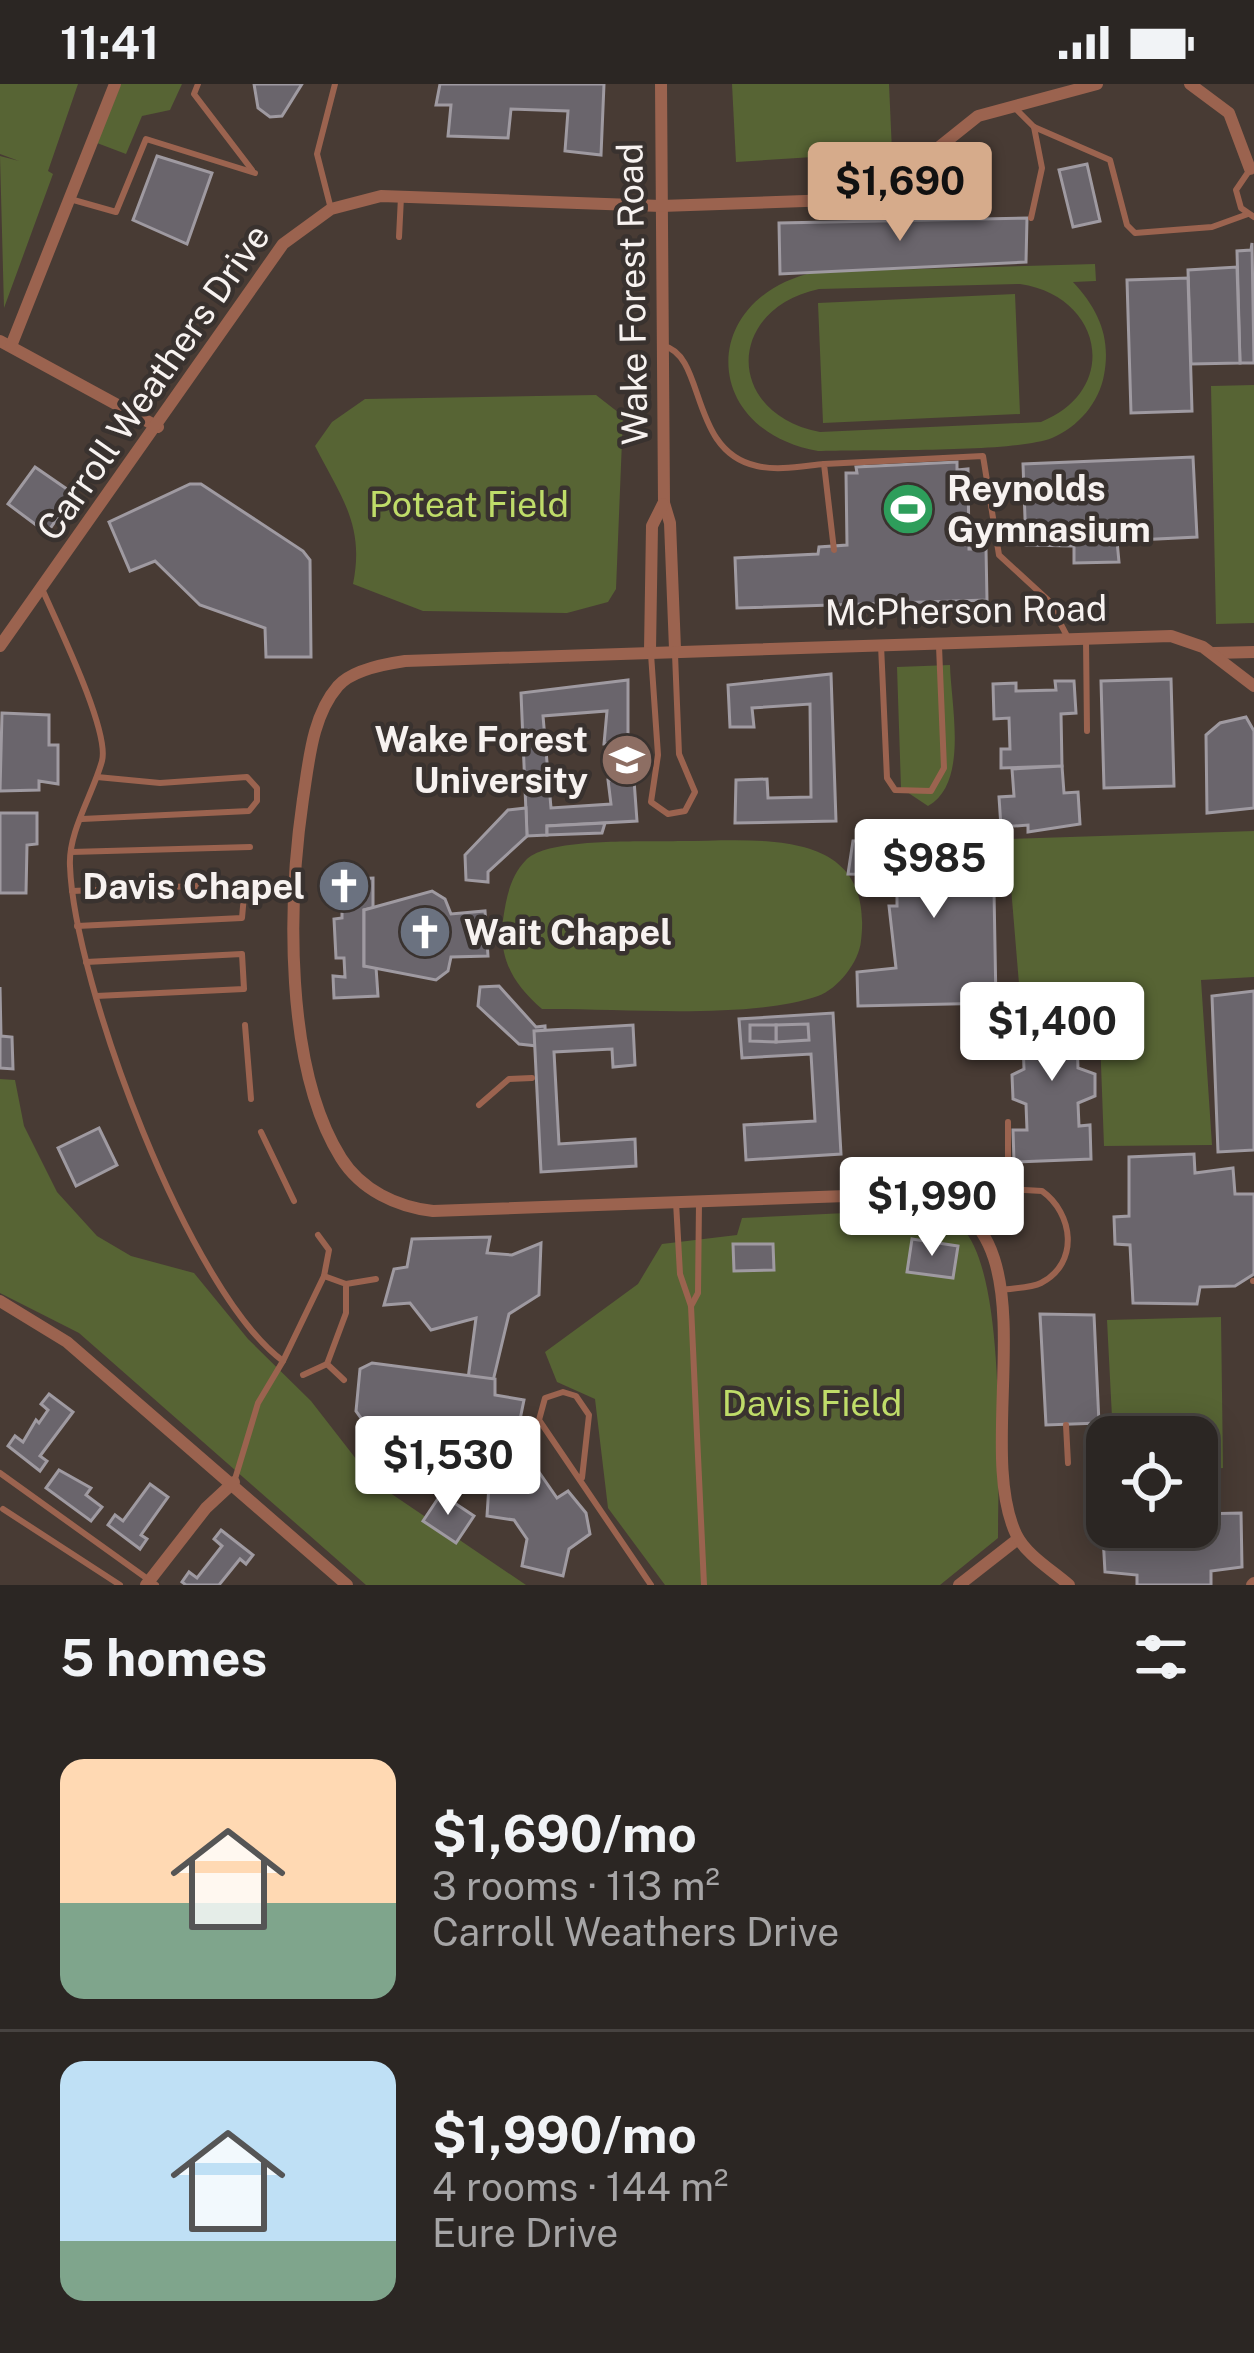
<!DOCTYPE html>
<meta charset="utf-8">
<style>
body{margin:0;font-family:"Public Sans",sans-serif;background:#332e2b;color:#f1f3f6;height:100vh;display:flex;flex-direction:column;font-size:45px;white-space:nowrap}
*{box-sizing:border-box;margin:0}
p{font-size:39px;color:#a6a5a6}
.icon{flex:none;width:66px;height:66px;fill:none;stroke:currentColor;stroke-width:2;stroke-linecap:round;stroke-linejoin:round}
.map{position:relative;height:1501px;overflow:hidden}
.side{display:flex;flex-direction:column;background:#2b2623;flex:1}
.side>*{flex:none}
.fabs{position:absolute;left:1086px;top:1332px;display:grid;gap:24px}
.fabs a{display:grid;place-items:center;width:132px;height:132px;border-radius:24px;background:#2b2623;box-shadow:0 6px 30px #0003,0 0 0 3px #474341;font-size:60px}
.price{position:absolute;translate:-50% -102px;padding:0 27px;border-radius:12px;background:#fff;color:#222;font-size:39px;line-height:78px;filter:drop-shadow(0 3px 6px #0008)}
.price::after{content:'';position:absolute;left:50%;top:72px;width:36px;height:27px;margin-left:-18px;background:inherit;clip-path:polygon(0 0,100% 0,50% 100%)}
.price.current{background:#d6ab8b;color:#111}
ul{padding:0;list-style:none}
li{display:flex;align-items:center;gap:36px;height:300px;padding:0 60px}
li+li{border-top:3px solid #474341}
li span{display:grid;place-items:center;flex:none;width:336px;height:240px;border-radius:24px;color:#555}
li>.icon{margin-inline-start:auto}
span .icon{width:144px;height:144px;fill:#fffc;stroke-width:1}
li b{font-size:51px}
h2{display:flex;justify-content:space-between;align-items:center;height:144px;padding:0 60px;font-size:51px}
.status{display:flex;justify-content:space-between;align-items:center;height:84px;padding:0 60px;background:#2b2623;direction:ltr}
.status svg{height:33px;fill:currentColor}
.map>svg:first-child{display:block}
</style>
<div class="status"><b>11:41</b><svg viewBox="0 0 49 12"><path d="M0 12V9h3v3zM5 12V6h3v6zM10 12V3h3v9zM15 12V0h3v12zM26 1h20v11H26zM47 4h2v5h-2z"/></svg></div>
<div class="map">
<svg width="1254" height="1501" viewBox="0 0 1254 1501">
<rect width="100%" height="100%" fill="#39322f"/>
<!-- built -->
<path fill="#483b34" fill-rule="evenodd" d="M0,0H1254V1501H0ZM1107,1353H1197V1443H1107Z"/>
<!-- green -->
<g fill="#576434" fill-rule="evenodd">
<polygon points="0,0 78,0 48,87 53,90 4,224 0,72 19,77 0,70"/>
<polygon points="121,0 182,0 170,26 142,32 126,70 97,59"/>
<polygon points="732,0 889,0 892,68 736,78"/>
<path d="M1095,180L1096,197L1073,198C1099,226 1111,254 1104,291C1099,319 1078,343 1052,354C1014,369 868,365 818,367C700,346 698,214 815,188ZM1020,200C1103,212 1121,306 1041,338L820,348C725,330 725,225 819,205Z"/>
<polygon points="1015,210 1020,330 823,339 818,219"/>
<polygon points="1254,301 1254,539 1216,540 1211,302"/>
<path d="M596,311L623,332L616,505L608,518L567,529L423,527L353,500C365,441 341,413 315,362L332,338L365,315Z"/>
<path d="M950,581C951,622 969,699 928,722L901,704L897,583Z"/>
<polygon points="1254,747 1254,893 1201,896 1212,1061 1104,1062 1098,899 1019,900 1007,755"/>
<path d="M681,757C759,757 875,741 861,857C859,878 838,905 818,912C748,936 618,924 542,925C514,901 498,875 503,836C506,815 510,792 526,776C547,753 647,758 681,757Z"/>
<polygon points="0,995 15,996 24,1042 57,1108 97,1152 131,1172 194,1189 248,1255 311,1317 374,1398 526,1501 366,1501 79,1249 0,1209"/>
<path d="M930,1125C940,1131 955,1136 962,1144C1007,1189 998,1389 998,1454L940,1501H665L608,1424L595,1315L557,1298L545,1268L638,1200L662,1160L737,1151L742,1134Z"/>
<polygon points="1221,1233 1223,1384 1197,1386 1197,1353 1113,1353 1107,1236"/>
</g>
<!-- building -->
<g fill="#6a656c" stroke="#9f9aa1" stroke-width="3">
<polygon points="254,0 302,0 282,32 270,33 258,24"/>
<polygon points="440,0 604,0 601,71 565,67 568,27 511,25 508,54 448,52 451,21 436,21"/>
<polygon points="157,72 212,89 187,160 133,136"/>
<polygon points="1087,80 1100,137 1073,143 1059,86"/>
<polygon points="1027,134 1026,178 780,190 779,139"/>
<polygon points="1252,159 1254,279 1240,279 1237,167 1251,166"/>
<polygon points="1237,183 1240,279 1191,280 1188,186"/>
<polygon points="1188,194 1192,327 1131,329 1127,196"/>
<polygon points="1193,373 1197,453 1117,457 1119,478 1074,479 1074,462 1026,461 1023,380"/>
<polygon points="957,378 957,386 968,385 969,465 986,465 987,516 737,524 735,474 818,470 819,463 847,461 846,389 857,389 856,383"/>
<polygon points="35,383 74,410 47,449 8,420"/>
<polygon points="190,400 201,400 303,467 310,476 311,573 266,573 265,544 200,521 155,477 130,487 109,438"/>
<polygon points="831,590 836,737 735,739 736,696 767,695 768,714 811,713 810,620 752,624 754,643 730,643 728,601"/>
<polygon points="1171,595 1174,702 1104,704 1101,597"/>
<polygon points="628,596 628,659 604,660 607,627 543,632 551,724 611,720 608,696 634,696 637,737 547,742 547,751 527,752 521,609"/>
<polygon points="1055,597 1074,597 1076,629 1061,630 1062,682 1001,684 1001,665 1010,665 1009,634 994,635 993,600 1016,599 1016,607 1056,606"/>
<polygon points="2,629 49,631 49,661 58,661 58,700 39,697 39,706 0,707"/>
<polygon points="1246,633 1254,647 1254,724 1207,729 1206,651 1220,639"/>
<polygon points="1062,682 1064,709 1078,708 1080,740 1028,748 1028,741 1001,743 999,713 1014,712 1012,685"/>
<polygon points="526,724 527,752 488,788 488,798 466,796 465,771 508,726"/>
<polygon points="0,729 37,729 37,760 27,761 26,809 0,809"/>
<polygon points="605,739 602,749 547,751 547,742"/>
<polygon points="993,751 996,919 858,922 857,888 896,884 889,822 897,822 897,791 848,790 853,757"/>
<polygon points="373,794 373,824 364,826 364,882 376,883 378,912 334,914 333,892 345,893 344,874 336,874 334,835 342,834 342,817 331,817 330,796"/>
<polygon points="432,807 445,815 451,830 485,827 488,872 451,873 448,887 436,896 364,882 364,826"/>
<polygon points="499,902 536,943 545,942 546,963 519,960 478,922 480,903"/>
<polygon points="0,903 1,952 12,953 13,985 0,984"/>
<polygon points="1254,907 1254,1066 1218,1068 1212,912"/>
<polygon points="1062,921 1062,925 1089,924 1090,955 1077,955 1078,984 1095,990 1095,1012 1078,1019 1079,1042 1090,1041 1091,1075 1014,1078 1013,1046 1027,1046 1026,1020 1013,1015 1012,991 1024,985 1023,957 1009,958 1009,927"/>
<polygon points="1089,924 1090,937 1062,938 1062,925"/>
<polygon points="1034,926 1034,939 1009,940 1009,927"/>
<polygon points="833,929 841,1070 746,1076 744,1041 815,1037 811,970 742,974 739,935"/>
<polygon points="808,940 809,956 776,958 776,941"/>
<polygon points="633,941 635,981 613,983 612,965 554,968 559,1060 635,1055 636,1082 541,1088 534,947"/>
<polygon points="750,941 776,941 776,958 750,957"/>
<polygon points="99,1044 117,1081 76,1102 58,1064"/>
<polygon points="1194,1070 1195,1089 1233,1084 1235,1110 1254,1110 1254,1190 1235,1202 1200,1203 1197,1220 1133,1219 1130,1161 1115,1160 1114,1133 1129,1132 1129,1073"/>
<polygon points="490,1153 487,1169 512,1171 541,1159 539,1211 509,1230 493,1297 468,1295 476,1234 431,1246 410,1219 384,1221 394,1185 407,1183 412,1155"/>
<polygon points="912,1155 958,1162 953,1194 907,1188"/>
<polygon points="733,1160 773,1160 774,1186 734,1187"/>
<polygon points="1040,1230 1094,1231 1099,1339 1046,1341"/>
<polygon points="372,1279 495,1295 495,1311 524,1316 516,1355 557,1414 568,1407 586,1429 590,1450 569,1465 563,1492 522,1482 527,1455 514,1436 487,1432 489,1401 479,1384 456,1373 451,1392 398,1386 356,1327 360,1285"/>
<polygon points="49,1310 73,1328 40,1372 47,1377 40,1387 8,1362 15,1352 23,1358 36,1336 39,1339 48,1326 41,1320"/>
<polygon points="59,1386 91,1404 86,1411 102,1423 91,1437 46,1404"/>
<polygon points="150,1400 168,1413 141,1451 147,1455 140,1465 108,1441 115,1431 123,1437"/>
<polygon points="441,1410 474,1432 456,1459 423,1437"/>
<polygon points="1241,1429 1242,1483 1211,1487 1211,1501 1137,1501 1137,1491 1105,1488 1102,1435 1107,1434 1107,1443 1197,1443 1197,1430"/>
<polygon points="221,1446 253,1471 246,1480 240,1475 219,1501 186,1501 182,1498 189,1488 197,1494 222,1462 214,1455"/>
</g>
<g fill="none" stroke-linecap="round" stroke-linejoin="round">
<!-- lane -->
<g stroke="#9b634f" stroke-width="6">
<polyline points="198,0 194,10 252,86"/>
<polyline points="1014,23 1034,43 1110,76 1127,141 1135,149 1212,143 1248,130"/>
<polyline points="1251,84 1236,106 1241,124 1254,133"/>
<polyline points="70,115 116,128 146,55 255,89"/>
<polyline points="331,125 317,70 335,0"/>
<polyline points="1031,134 1042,84 1034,43"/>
<polyline points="399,153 401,113"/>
<path d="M664,262C706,272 689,368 757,382C778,387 803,382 824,380"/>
<polyline points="834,466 824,380 983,372 999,471 1048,516 1067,552"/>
<path d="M43,507C57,539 110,647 102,677C93,710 68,748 70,782C74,898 189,1208 283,1277L258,1319L235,1395"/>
<polyline points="1086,555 1087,647"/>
<polyline points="881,561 887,694 895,706 931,707 944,684 939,562"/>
<polyline points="651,570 658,671 651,718 668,730 685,727 695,708 679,670 675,570"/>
<polyline points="82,735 249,727 257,717 257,704 247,693 160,699 97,693"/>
<polyline points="71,768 250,763"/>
<polyline points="72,807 245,800 242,834 77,842"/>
<polyline points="86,878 242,870 244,905 96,912"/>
<polyline points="245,941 251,1015"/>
<polyline points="479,1021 509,995 532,994"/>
<polyline points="261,1048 294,1117"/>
<polyline points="1008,1105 1008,1038"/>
<polyline points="930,1111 930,1091"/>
<polyline points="676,1118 680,1190 691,1222 704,1501"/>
<path d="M975,1135L1008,1105L1042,1107C1073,1129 1080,1179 1041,1199C1031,1204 1014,1204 1002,1206"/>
<polyline points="318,1151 329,1166 324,1192"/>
<polyline points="1253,1197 1254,1197"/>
<polyline points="346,1200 376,1195"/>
<polyline points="691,1222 698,1209 699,1119"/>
<polyline points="283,1277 324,1192 346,1200 346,1229 327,1280 344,1296"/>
<polyline points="303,1291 327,1280"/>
<polyline points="1066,1341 1068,1379"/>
<polyline points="0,1389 156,1501"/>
<polyline points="582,1394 589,1331 576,1312 563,1308 545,1314 539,1336 651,1501"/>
<polyline points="3,1425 120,1501"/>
</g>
<!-- street -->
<g stroke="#9b634f" stroke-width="12">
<polyline points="661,0 664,419 670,439 675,565"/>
<polyline points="1190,0 1229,29 1250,85"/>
<polyline points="0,257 158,343"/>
<polyline points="11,262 115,0"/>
<polyline points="0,562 283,160 331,125 381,112 661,122 862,115 888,104 978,32 1097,0"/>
<polyline points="650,566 652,442 663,420"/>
<polyline points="1214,569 1254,568"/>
<polyline points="0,1217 67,1258 347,1501"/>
<polyline points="146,1501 206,1424 234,1398"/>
<polyline points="959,1501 1018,1455"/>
<path d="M1069,1501C1052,1486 1026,1471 1016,1450C969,1350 1068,1115 903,1110L433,1127C397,1123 361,1106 341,1074C284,983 288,817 303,715C309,677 312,632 338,602C352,586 384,580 405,577L1171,552L1203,563L1254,602"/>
<polyline points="1252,1501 1254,1499"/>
</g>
</g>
<!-- icons -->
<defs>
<g id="stadium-disc" transform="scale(2.7)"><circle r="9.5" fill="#2e9e5b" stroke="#39322f"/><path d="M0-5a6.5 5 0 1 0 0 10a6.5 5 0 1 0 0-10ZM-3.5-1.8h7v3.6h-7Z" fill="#fff"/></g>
<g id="university-disc" transform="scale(2.7)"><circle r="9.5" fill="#8d6e63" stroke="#39322f"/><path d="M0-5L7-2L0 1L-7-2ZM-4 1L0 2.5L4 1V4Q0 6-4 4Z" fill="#fff"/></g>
<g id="church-disc" transform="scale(2.7)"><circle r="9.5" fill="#6b7280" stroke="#39322f"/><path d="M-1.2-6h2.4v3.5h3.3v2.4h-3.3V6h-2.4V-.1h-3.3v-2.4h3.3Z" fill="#fff"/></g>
</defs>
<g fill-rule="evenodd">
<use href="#stadium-disc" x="908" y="425"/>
<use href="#university-disc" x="627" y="676"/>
<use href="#church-disc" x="344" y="802"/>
<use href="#church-disc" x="425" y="848"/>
</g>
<g text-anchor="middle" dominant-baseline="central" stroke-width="9" stroke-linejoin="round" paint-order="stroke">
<!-- street labels -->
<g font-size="36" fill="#f7f2f0" stroke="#39322f">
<text transform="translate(632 210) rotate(-91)">Wake Forest Road</text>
<text transform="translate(153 298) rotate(-55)">Carroll Weathers Drive</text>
<text transform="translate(966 526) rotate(-1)">McPherson Road</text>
</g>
<!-- poi labels -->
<g font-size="36" font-weight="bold" fill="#f7f2f0" stroke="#39322f" text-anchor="start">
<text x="947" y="404">Reynolds<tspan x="947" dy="41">Gymnasium</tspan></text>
<text x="588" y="655" text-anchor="end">Wake Forest<tspan x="588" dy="41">University</tspan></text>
<text x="305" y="802" text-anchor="end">Davis Chapel</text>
<text x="464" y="848">Wait Chapel</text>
</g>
<!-- park labels -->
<g font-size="36" fill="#bfdc69" stroke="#39322f">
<text x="469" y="420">Poteat Field</text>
<text x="812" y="1319">Davis Field</text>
</g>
</g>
</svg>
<div class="fabs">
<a><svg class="icon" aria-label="locate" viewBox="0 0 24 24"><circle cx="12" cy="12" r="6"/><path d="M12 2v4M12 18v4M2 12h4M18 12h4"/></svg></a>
</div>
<b class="price current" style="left:900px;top:160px">$1,690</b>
<b class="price" style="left:934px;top:837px">$985</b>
<b class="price" style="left:1052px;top:1000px">$1,400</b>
<b class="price" style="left:932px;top:1175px">$1,990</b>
<b class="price" style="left:448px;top:1434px">$1,530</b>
</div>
<section class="side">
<h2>5 homes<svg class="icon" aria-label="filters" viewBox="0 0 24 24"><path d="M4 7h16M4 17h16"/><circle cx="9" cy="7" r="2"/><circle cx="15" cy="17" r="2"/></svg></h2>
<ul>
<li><span style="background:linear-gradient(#ffd9b3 60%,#7fa58c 0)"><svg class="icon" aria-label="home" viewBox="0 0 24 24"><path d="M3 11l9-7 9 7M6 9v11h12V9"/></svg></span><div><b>$1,690/mo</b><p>3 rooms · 113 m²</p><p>Carroll Weathers Drive</p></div></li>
<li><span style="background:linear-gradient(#bfe0f5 75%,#7fa58c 0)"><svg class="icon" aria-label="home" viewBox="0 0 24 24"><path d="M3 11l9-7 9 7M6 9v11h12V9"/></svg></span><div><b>$1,990/mo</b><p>4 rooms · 144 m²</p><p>Eure Drive</p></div></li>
</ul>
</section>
